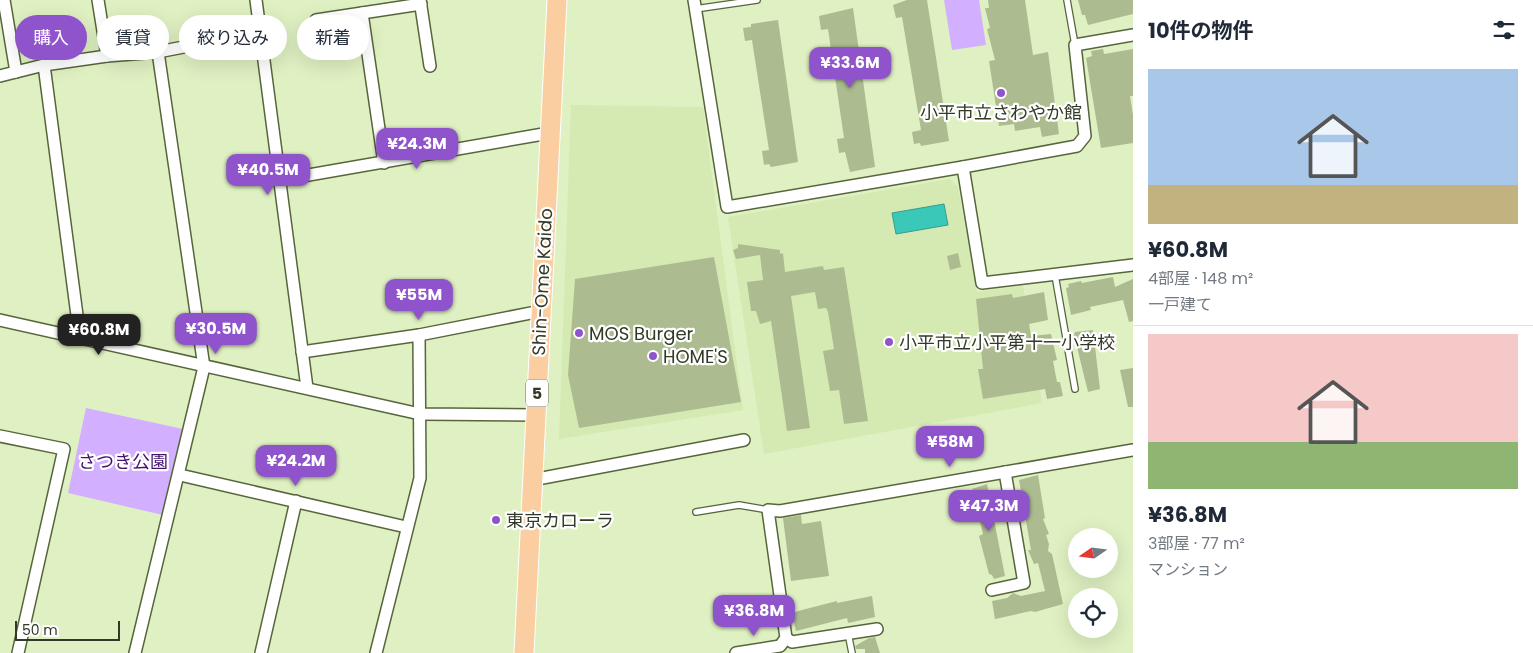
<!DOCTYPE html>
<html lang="ja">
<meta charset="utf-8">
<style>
body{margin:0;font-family:Poppins,"Noto Sans JP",sans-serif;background:#f2f2f3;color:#1f2937;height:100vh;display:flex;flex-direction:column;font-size:19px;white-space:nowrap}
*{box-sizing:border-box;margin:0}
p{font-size:16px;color:#747a83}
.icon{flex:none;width:28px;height:28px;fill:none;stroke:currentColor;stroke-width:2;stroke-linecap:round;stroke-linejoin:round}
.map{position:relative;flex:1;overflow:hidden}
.details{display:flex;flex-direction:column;background:#fff;width:400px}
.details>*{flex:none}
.top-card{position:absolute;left:15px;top:15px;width:475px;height:45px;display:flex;gap:10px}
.needle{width:32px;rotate:256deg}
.fabs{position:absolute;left:1068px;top:528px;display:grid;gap:10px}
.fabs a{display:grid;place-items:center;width:50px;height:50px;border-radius:50%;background:#fff;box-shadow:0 5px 20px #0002;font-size:25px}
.scale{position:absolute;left:15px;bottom:12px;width:105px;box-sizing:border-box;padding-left:5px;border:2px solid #323926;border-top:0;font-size:14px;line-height:18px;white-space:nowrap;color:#323926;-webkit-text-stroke:4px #fff;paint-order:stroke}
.price{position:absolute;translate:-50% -42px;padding:0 11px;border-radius:10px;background:#8f54cb;color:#fff;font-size:16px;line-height:32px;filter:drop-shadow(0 1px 2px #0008)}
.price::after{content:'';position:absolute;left:50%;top:30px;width:15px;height:11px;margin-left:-8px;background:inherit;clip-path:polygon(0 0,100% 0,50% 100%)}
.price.current{background:#222;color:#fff}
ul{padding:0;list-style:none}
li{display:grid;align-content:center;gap:10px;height:265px;padding:0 15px}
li+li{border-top:1px solid #e0e1e3}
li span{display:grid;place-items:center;height:155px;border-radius:0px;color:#555}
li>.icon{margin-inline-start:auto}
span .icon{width:90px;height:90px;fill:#fffc;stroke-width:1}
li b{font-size:21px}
h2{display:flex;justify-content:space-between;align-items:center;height:60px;padding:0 15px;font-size:21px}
.tag{padding:0 18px;border-radius:22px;background:#fff;box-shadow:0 5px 20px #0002;font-size:18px;line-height:45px}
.tag.current{background:#8f54cb;color:#fff}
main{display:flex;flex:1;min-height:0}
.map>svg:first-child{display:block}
</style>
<main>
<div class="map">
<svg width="1133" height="653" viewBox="0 0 1133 653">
<rect width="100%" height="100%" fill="#dff0c2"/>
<!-- built -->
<g fill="#d5e9b3">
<polygon points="571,105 703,107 743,410 559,439"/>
<polygon points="950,179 958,187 977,292 1023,286 1042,403 764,454 728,217"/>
</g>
<!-- green -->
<g fill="#d2afff">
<polygon points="944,0 979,0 986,45 952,50"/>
<polygon points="86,408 183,429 163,515 68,493"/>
</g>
<!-- water -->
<polygon fill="#3ac8b8" stroke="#389d8c" points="944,204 948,225 896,234 892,213"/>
<!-- building -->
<g fill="#acbc90">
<polygon points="907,0 927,0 949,141 921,146 920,143 914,144 912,132 921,130 902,17 896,18 893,5"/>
<polygon points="988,0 1025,0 1033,55 1048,52 1059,134 1042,137 1040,127 1015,131 1014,124 999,126 989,61 995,60 987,29 990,28 985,8 989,8"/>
<polygon points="1078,0 1133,0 1133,14 1088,25 1085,15 1082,15"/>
<polygon points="853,8 875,167 850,172 845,152 839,153 837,139 844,138 828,29 821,30 819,16"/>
<polygon points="778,20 798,162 771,167 769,164 764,165 762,151 769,150 752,40 745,41 743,28 751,27 751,24"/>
<polygon points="1103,49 1104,54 1133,49 1133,96 1130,96 1133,115 1133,143 1101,148 1086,58 1092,56 1091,51"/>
<polygon points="738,244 780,250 780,254 783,253 785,272 823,266 824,270 844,267 868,421 844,424 839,390 830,391 823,351 834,349 828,312 826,308 818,309 815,292 791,296 810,428 787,431 771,321 760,324 756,311 751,311 747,282 763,280 760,255 736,259 733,250 738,248"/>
<polygon points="958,253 961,267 950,270 947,256"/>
<polygon points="714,257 741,402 579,428 568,375 575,279"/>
<polygon points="1113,277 1115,287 1133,279 1133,321 1129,322 1123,300 1090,307 1091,310 1071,315 1066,288 1069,287 1068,284 1081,281 1082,283"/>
<polygon points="1044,292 1048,320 1029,324 1031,336 1051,334 1057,360 1053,361 1057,382 1060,382 1063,396 1047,399 1045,389 983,399 978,369 983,369 976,299 1012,294 1013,298"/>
<polygon points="1093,330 1100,389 1088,392 1074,335 1075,332"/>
<polygon points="1133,368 1133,407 1128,407 1120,370"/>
<polygon points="1038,475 1045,518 1043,519 1049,534 1046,535 1049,544 1048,551 1052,554 1063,604 1035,612 1031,611 995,619 992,601 1007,598 1013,593 1021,596 1045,591 1038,563 1034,564 1028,550 1031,550 1019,480"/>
<polygon points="987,484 1005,576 994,579 992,575 989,574 979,536 983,534 972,489"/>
<polygon points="801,515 802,524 821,521 829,576 791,581 783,518"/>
<polygon points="872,596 875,617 848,623 847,618 796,631 792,614 798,611 837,601 837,603"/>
<polygon points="875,637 880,653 865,653 865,649 856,649 855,646 869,638"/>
</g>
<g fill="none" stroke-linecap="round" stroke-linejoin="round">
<!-- service casing -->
<g stroke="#57653c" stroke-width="8">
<g id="service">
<polyline points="1067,0 1075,45"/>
<polyline points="695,9 757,0"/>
<polyline points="1055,275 1075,389"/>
<polyline points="696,512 739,505 768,510"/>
<polyline points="848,633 852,653"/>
</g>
</g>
<!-- minor casing -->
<g stroke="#57653c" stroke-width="14">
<g id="minor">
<polyline points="4,0 16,72"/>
<polyline points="98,0 107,56"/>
<polyline points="256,0 307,388"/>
<polyline points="420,0 430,66"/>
<polyline points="694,0 727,207 963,167 982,283 1133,265"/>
<polyline points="362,13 384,163"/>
<polyline points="316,20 421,4"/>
<polyline points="44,65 80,338"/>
<polyline points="0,76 44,65 107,56 158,52 261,32"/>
<polyline points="963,167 1077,146 1085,136 1075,45 1133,35"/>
<polyline points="280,180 549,133"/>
<polyline points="0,320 420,414 535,415"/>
<polyline points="302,352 419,335 541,311"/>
<polyline points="0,436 64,449 18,653"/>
<polyline points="180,475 406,527"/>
<polyline points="532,480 744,440"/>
<polyline points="992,590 1024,583 1005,472"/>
<polyline points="786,638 792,642 877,629"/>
<polyline points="135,653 204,367 158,52"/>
<polyline points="261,653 296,501"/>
<polyline points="376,653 420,478 419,335"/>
<polyline points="736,653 780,646 786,638 768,510 780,511 1133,450"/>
</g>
</g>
<!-- primary casing -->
<g stroke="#fff" stroke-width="21">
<polyline id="primary" points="524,653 557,0"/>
</g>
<!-- service -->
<use href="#service" stroke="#fff" stroke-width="5.5"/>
<!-- minor -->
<use href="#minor" stroke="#fff" stroke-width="11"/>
<!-- primary -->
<use href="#primary" stroke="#facea1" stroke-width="19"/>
</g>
<!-- markers -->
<g fill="#8f54cb" stroke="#fff" stroke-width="2">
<circle cx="1001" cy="93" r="5"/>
<circle cx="579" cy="333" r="5"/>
<circle cx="889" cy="342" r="5"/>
<circle cx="653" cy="356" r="5"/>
<circle cx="496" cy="520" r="5"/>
</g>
<g text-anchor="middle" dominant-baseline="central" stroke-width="4.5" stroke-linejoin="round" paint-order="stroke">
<!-- shield labels -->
<rect fill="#fff" stroke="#707467" stroke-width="1" x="526" y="379.5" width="22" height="27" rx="4"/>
<g font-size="16" font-weight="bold" fill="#323926">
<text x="537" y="393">5</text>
</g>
<!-- poi labels -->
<g font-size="18" fill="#323926" stroke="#fff" text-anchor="start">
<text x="1001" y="112" text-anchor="middle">小平市立さわやか館</text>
<text x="589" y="333">MOS Burger</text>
<text x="899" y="342">小平市立小平第十一小学校</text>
<text x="663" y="356">HOME'S</text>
<text x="506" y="520">東京カローラ</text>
</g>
<!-- street labels -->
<g font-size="18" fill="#323926" stroke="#fff">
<text transform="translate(542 282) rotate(-87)">Shin-Ome Kaido</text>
</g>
<!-- park labels -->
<g font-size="18" fill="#44126c" stroke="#fff">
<text x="123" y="461">さつき公園</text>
</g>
</g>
</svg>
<div class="fabs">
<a><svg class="needle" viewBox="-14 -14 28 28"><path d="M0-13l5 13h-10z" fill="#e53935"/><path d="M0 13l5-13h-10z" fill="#747a83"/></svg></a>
<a><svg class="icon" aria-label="locate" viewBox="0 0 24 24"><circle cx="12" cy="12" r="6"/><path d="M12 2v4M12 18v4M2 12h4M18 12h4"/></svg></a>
</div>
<div class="scale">50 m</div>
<b class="price" style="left:850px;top:89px">¥33.6M</b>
<b class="price" style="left:417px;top:170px">¥24.3M</b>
<b class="price" style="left:268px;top:196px">¥40.5M</b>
<b class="price" style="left:419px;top:321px">¥55M</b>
<b class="price" style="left:216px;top:355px">¥30.5M</b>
<b class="price current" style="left:99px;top:356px">¥60.8M</b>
<b class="price" style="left:950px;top:468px">¥58M</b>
<b class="price" style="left:296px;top:487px">¥24.2M</b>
<b class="price" style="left:989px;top:532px">¥47.3M</b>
<b class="price" style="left:754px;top:637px">¥36.8M</b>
<div class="top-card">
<a class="tag current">購入</a>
<a class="tag">賃貸</a>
<a class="tag">絞り込み</a>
<a class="tag">新着</a>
</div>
</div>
<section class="details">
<h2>10件の物件<svg class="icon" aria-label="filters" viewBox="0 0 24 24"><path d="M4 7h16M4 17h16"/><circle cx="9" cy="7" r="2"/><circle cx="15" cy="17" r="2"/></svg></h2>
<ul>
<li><span style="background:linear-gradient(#a9c7e8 75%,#c2b280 0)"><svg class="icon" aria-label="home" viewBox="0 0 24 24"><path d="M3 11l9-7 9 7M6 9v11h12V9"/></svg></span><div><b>¥60.8M</b><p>4部屋 · 148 m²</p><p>一戸建て</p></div></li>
<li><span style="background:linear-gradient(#f6c9c9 70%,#8fb573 0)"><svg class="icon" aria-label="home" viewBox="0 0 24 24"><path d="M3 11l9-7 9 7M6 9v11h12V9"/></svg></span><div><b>¥36.8M</b><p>3部屋 · 77 m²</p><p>マンション</p></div></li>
</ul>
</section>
</main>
